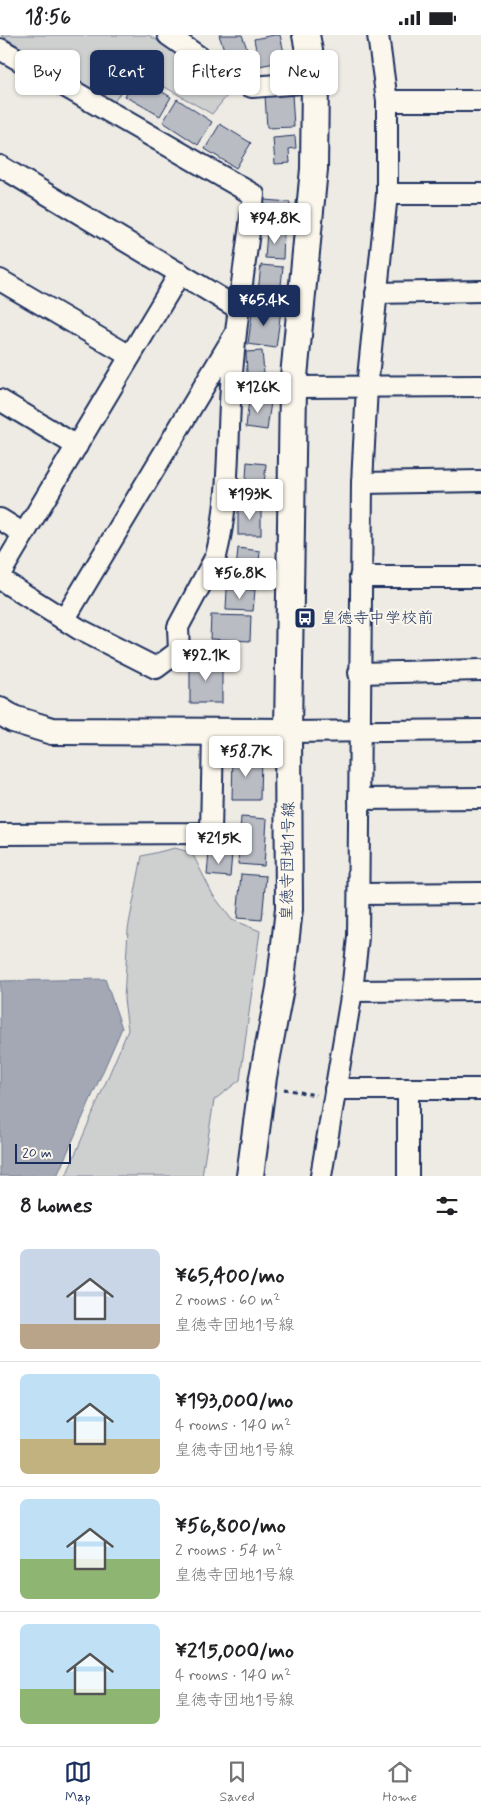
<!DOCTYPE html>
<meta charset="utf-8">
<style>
body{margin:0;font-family:Mynerve,"Klee One",sans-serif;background:#f6f6f6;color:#202124;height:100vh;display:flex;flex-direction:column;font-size:19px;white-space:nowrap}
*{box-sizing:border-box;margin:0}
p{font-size:16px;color:#757577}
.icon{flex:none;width:28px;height:28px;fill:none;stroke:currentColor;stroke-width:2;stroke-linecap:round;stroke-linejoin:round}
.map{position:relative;height:1141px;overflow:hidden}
.side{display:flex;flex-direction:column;background:#fff;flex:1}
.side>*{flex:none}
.banner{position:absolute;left:15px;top:15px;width:451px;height:45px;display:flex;gap:10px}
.scale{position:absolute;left:15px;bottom:12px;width:56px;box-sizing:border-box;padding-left:5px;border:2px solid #1b2f5e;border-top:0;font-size:14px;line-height:18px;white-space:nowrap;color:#1b2f5e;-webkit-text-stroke:4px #fbf7ec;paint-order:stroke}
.price{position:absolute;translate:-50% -42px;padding:0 11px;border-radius:5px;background:#fff;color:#222;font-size:16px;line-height:32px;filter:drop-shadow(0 1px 2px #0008)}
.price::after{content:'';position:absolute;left:50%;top:30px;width:15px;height:11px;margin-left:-8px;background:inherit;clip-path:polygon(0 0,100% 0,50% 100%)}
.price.active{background:#1b2f5e;color:#fff}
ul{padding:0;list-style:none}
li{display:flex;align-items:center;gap:15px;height:125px;padding:0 20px}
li+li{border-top:1px solid #e0e0e0}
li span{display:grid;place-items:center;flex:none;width:140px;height:100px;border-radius:8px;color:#555}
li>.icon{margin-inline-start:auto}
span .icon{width:60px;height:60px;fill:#fffc;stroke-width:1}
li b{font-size:21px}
h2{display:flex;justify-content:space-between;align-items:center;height:60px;padding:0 20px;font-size:21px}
.pill{padding:0 18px;border-radius:8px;background:#fff;box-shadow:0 1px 4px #0004;font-size:18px;line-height:45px}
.pill.active{background:#1b2f5e;color:#fff}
.status{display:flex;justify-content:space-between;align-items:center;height:35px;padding:0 25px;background:#fff;direction:ltr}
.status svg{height:14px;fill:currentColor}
.tab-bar{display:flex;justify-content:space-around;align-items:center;height:70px;border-top:1px solid #e0e0e0;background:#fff;font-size:14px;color:#757577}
.tab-bar a{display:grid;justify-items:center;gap:2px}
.tab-bar .active{color:#1b2f5e}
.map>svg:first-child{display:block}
</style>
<div class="status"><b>18:56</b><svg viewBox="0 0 49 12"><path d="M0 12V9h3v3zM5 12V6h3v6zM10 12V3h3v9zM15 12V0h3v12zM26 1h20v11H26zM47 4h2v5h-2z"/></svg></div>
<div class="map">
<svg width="481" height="1141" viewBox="0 0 481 1141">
<rect width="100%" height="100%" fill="#eeebe4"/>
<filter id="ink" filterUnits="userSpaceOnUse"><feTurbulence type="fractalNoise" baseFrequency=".02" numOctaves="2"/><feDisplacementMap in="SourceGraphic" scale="10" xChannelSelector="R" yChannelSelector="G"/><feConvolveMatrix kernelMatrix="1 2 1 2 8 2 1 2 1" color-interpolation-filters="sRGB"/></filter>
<g filter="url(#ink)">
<!-- green -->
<g fill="#cecfcf" stroke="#747f96">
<polygon points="1,0 149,0 231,56 212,79 135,35 112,70"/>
<polygon points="175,813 192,818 213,860 232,885 260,896 240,1045 214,1065 202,1141 66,1141 128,995 124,964 128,894 142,821"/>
</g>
<!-- water -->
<polygon fill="#a3a8b4" stroke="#6d7892" points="105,944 122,993 57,1141 0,1141 0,946"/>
<!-- building -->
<g fill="#b9bcc3" stroke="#1b2f5e">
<polygon points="219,0 242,0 248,16 227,23"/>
<polygon points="274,0 280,0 286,26 259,31 254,4"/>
<polygon points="136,42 171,62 160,81 125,61"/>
<polygon points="292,59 294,92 267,93 265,60"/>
<polygon points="177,64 212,87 198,110 163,87"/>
<polygon points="220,89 251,108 236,133 205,114"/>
<polygon points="295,101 296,113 289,114 290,128 275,129 273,103"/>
<polygon points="264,165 290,167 288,191 262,190"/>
<polygon points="267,196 284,197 283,224 265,223"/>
<polygon points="261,230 283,232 279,269 257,266"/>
<polygon points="253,271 281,275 276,313 248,309"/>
<polygon points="262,316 264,338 247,339 246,317"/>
<polygon points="249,364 271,367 267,395 246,392"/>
<polygon points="247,427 266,429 263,460 245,459"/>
<rect x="238" y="472" width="23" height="28"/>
<polygon points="238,513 260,516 258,538 236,536"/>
<polygon points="227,554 255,555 253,576 226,575"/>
<polygon points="211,580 251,581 250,606 210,604"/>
<rect x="190" y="626" width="32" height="42"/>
<polygon points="233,720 261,721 260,765 232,765"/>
<polygon points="241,782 267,784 264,831 238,829"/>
<polygon points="209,817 232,819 230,842 207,840"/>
<polygon points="241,839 266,841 262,885 237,883"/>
</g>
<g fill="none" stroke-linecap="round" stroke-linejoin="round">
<!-- minor casing -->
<g stroke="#1b2f5e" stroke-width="24">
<g id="minor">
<polyline points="168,0 228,42 252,52 315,47"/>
<path d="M0,14L254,160C246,223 235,287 231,352C227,408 230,466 216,521L178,592L179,616L156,633L79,594L0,544"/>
<polyline points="387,66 481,66"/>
<polyline points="0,131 239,274"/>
<polyline points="387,159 481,159"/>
<polyline points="0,245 130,321"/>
<polyline points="376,258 481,256"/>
<polyline points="293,352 481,351"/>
<polyline points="0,365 77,411"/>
<polyline points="362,448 481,446"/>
<polyline points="0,484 24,499"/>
<polyline points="0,539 180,238"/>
<polyline points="360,542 481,542"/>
<polyline points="64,585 234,301"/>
<polyline points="359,638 481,635"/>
<polyline points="288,697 481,695"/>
<polyline points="359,764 481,763"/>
<polyline points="0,799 211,798 213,698"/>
<polyline points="360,859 481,858"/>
<polyline points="352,956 481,955"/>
<polyline points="335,1054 481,1054"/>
<polyline points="408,1054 408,1141"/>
<polyline points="321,1141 352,956 358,902 362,448 367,352 387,159 387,66 378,0"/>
</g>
</g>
<!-- tertiary casing -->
<g stroke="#1b2f5e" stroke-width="30">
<g id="tertiary">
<polyline points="0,676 13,684 52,696 288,697"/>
<polyline points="250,1141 263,1042 280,953 289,874 288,697 293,352 314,134 315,47 306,0"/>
</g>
</g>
<!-- path -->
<g stroke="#1b2f5e" stroke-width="3" stroke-dasharray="4 4" stroke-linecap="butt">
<polyline points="248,352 272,352"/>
<polyline points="284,1054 316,1060"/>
</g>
<!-- minor -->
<use href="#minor" stroke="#fbf7ec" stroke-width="20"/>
<!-- tertiary -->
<use href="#tertiary" stroke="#fbf7ec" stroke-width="26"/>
</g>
</g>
<!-- icons -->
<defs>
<g id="bus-square" transform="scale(1.125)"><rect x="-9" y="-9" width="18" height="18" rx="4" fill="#1b2f5e" stroke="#fbf7ec"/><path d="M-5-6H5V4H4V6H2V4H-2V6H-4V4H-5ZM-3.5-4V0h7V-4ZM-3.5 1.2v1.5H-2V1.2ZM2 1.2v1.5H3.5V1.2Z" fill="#fff"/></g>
</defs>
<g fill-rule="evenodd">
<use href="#bus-square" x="305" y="583"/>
</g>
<g text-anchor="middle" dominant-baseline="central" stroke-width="4" stroke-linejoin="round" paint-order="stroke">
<!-- poi labels -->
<g font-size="16" fill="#1b2f5e" stroke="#fbf7ec" text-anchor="start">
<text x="321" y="583">皇徳寺中学校前</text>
</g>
<!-- street labels -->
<g font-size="16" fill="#1b2f5e" stroke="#fbf7ec">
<text transform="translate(288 826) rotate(-89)">皇徳寺団地1号線</text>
</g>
</g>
</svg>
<div class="scale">20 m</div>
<b class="price" style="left:275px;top:210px">¥94.8K</b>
<b class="price active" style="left:264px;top:292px">¥65.4K</b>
<b class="price" style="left:258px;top:379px">¥126K</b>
<b class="price" style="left:250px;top:486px">¥193K</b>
<b class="price" style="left:240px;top:565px">¥56.8K</b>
<b class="price" style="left:206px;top:647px">¥92.1K</b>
<b class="price" style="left:246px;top:743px">¥58.7K</b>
<b class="price" style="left:219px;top:830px">¥215K</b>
<div class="banner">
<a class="pill">Buy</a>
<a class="pill active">Rent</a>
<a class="pill">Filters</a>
<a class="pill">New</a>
</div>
</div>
<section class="side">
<h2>8 homes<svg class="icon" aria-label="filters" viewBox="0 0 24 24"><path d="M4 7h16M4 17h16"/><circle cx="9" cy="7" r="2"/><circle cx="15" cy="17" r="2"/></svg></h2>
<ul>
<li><span style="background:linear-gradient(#c9d6e8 75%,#b9a48a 0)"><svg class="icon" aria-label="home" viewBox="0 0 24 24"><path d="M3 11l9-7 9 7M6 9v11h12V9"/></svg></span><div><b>¥65,400/mo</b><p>2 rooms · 60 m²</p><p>皇徳寺団地1号線</p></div></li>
<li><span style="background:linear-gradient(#bfe0f5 65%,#c2b280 0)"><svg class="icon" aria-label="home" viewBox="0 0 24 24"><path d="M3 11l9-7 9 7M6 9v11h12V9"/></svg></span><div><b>¥193,000/mo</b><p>4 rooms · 140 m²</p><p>皇徳寺団地1号線</p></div></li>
<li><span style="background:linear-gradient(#bfe0f5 60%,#8fb573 0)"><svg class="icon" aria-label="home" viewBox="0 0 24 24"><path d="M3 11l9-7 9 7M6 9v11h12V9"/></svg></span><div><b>¥56,800/mo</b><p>2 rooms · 54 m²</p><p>皇徳寺団地1号線</p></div></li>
<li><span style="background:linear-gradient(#bfe0f5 65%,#8fb573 0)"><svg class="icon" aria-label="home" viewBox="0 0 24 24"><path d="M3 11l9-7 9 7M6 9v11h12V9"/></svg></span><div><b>¥215,000/mo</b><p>4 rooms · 140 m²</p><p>皇徳寺団地1号線</p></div></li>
</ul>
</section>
<nav class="tab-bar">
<a class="active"><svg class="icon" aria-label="map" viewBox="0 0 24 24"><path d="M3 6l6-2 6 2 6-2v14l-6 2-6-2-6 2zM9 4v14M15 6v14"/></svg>Map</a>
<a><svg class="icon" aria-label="saved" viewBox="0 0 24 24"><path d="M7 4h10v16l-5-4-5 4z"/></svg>Saved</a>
<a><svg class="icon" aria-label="home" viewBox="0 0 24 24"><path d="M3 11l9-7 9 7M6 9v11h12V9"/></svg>Home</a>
</nav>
